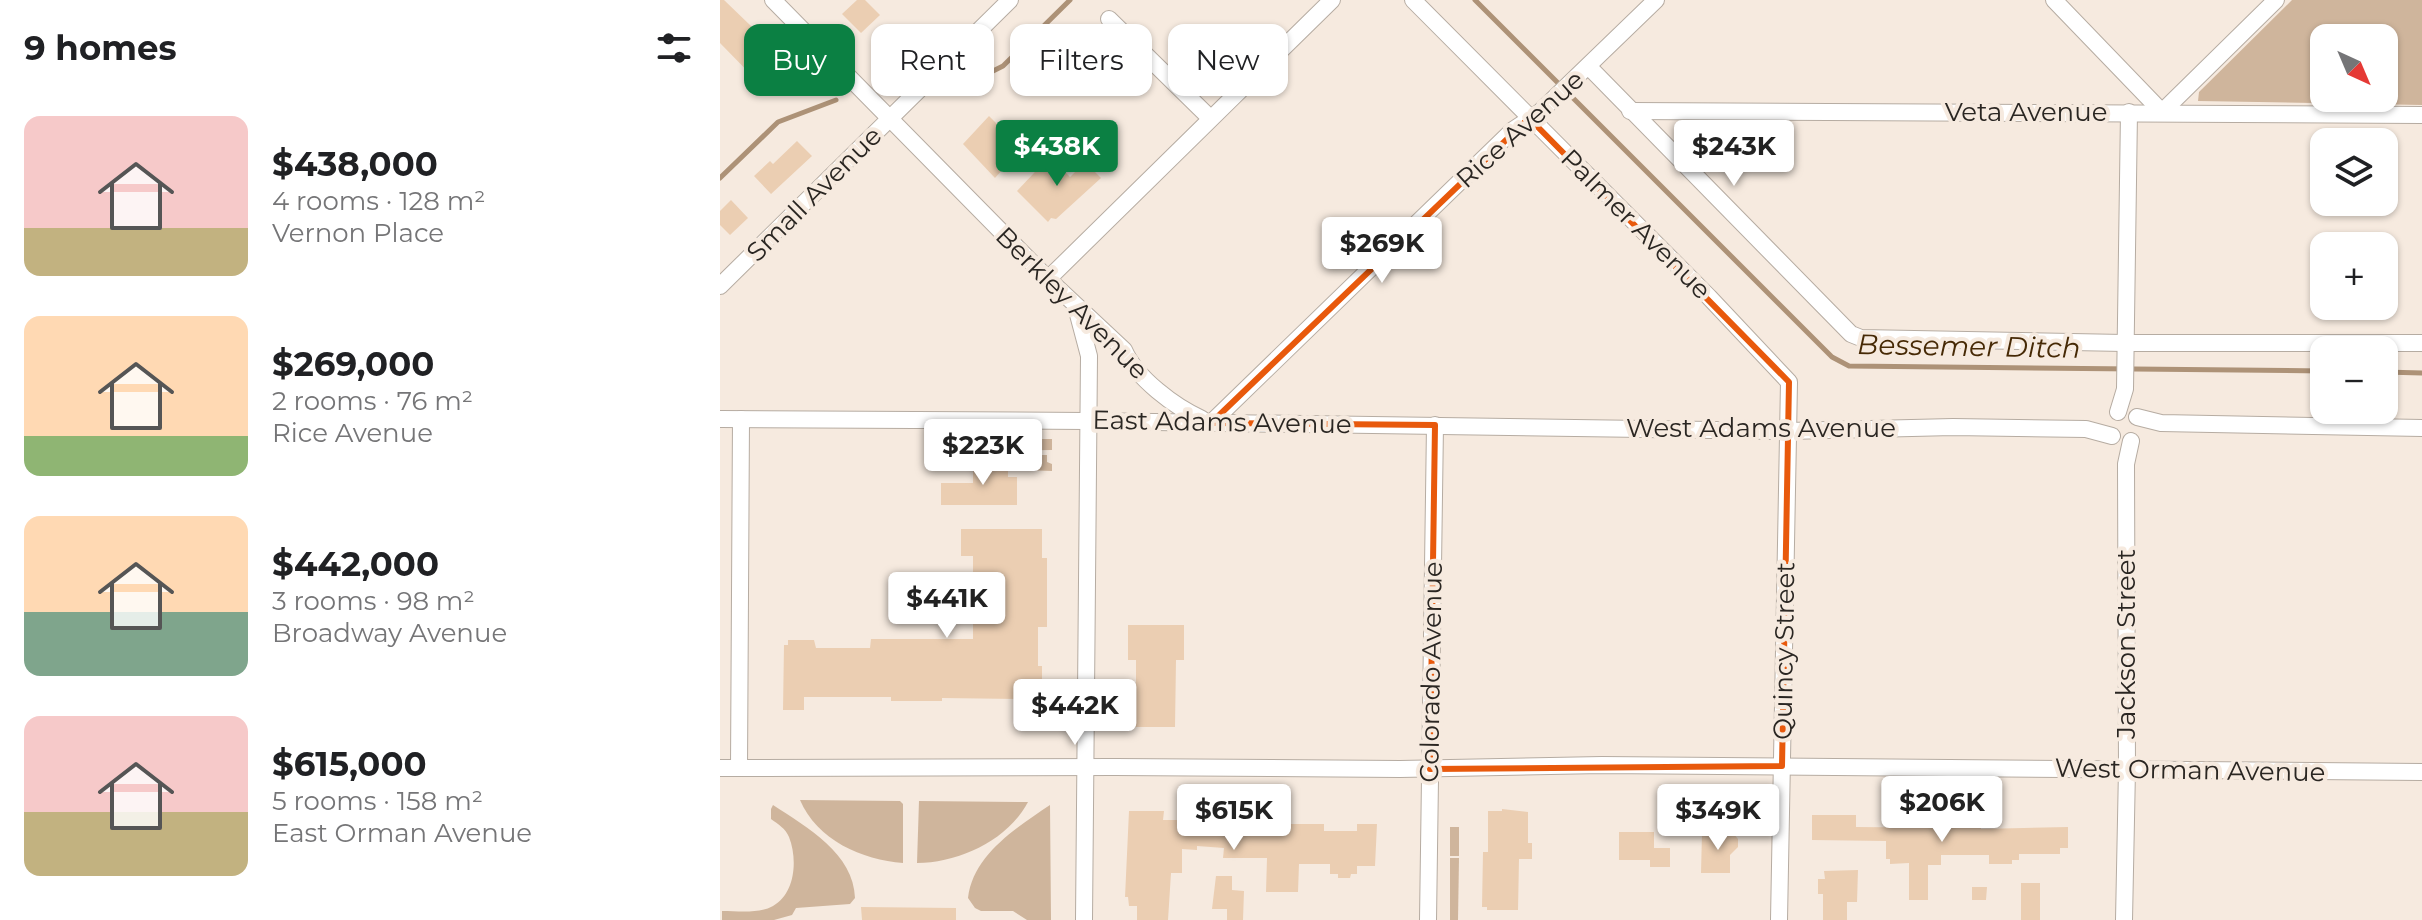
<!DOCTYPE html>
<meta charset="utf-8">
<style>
body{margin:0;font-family:Montserrat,sans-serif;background:#f6f6f6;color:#202124;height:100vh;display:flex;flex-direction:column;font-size:30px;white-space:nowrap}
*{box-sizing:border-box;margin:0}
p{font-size:26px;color:#757577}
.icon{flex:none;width:44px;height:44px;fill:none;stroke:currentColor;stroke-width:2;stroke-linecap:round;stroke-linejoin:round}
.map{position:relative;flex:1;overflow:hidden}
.panel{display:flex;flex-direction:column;background:#fff;width:720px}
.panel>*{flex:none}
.top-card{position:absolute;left:24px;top:24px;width:760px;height:72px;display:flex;gap:16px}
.needle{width:52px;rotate:136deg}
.tools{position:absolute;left:1590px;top:24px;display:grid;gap:16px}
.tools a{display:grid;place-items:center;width:88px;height:88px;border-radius:16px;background:#fff;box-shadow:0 2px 6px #0004;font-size:40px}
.price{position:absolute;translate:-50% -68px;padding:0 18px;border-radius:8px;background:#fff;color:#222;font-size:26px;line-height:52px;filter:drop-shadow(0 2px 4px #0008)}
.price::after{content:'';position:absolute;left:50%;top:48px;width:24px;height:18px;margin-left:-12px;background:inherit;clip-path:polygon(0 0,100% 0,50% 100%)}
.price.selected{background:#0b8043;color:#fff}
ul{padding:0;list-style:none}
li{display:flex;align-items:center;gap:24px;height:200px;padding:0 24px}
li span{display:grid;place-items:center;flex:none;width:224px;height:160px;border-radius:16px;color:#555}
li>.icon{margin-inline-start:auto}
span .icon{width:96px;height:96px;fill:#fffc;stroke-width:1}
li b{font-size:34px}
h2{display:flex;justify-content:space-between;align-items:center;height:96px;padding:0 24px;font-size:34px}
.chip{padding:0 28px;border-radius:16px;background:#fff;box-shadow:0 2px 6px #0004;font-size:28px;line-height:72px}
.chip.selected{background:#0b8043;color:#fff}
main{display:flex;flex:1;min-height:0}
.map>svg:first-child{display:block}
</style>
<main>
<section class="panel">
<h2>9 homes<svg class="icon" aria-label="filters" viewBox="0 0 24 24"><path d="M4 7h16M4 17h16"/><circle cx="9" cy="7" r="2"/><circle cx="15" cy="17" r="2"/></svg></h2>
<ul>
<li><span style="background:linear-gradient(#f6c9c9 70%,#c2b280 0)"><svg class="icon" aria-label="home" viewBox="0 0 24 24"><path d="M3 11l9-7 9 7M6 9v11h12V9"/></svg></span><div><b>$438,000</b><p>4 rooms · 128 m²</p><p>Vernon Place</p></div></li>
<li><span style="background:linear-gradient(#ffd9b3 75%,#8fb573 0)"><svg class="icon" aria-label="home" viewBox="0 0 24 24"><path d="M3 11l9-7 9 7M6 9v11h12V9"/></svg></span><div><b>$269,000</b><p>2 rooms · 76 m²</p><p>Rice Avenue</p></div></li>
<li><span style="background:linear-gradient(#ffd9b3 60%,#7fa58c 0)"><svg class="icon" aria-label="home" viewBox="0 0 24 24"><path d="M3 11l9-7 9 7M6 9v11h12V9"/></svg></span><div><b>$442,000</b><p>3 rooms · 98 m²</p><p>Broadway Avenue</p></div></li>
<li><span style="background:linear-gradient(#f6c9c9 60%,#c2b280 0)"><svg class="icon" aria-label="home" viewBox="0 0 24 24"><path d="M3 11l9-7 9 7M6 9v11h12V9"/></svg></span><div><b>$615,000</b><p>5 rooms · 158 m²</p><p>East Orman Avenue</p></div></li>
</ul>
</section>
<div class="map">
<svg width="1702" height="920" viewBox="0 0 1702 920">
<rect width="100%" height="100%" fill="#f6eadf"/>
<!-- green -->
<g fill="#cfb59c" fill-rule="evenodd">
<path d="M1572,0H1702V105L1478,101L1479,92ZM1604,38H1664V98H1604Z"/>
<polygon points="252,439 332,439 332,450 252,451"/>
<polygon points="302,455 327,455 327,462 332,464 332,471 303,470"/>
<path d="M80,800L180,801L183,804V863C142,860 97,840 80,800Z"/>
<path d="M199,801L308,802C288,840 239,863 197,863Z"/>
<path d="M53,805C87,827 134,854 135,898L130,904L76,908L72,915L54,920H2V911C18,911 39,914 53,906C75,894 78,860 69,837C66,829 58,824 51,819V809Z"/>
<path d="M330,805L331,920H307L293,911H261L255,908L248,898C253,855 296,828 330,805Z"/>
<rect x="730" y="827" width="9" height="29"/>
<polygon points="730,858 739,858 738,920 730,920"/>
</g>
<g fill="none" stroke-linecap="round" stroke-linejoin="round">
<!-- stream -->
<g stroke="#ad9277" stroke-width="5">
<polyline points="755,0 1112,357 1129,366 1604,371"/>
<polyline points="229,93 283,66 350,0"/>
<polyline points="0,178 58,122 116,100"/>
<polyline points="1664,372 1702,373"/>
</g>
</g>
<!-- building -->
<g fill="#ebceb2">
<polygon points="0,0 4,0 57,51 63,45 80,63 49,93 0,43"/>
<polygon points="137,0 145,0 160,15 141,33 122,14"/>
<polygon points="269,116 285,132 282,135 299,151 275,178 243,144"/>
<polygon points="77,141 92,156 51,194 34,176 50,161 53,164"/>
<polygon points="330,156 350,177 365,162 381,178 336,219 331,218 328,222 297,191"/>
<polygon points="11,200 28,218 10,235 0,225 0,211"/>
<polygon points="253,460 288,460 288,477 297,477 297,505 221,505 221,483 253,483"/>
<polygon points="241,529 322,529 322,558 327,558 327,627 318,627 318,666 322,666 322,683 319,683 318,712 297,712 298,699 222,698 222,701 171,701 171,697 84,697 84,710 63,710 64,645 68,645 68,640 94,640 96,648 150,648 151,639 253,639 253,556 241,556"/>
<polygon points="408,625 464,625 464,660 456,660 455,727 406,727 406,709 416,709 416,660 408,660"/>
<polygon points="782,809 808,812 808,843 812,843 812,859 799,859 798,910 767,910 767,907 762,907 763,852 768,852 768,811 782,811"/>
<polygon points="409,811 444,811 443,820 469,820 472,814 528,815 528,819 556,820 556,824 604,824 604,831 637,831 637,824 657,824 655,866 637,866 637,874 631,874 630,878 618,878 618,874 610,874 610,864 579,864 578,892 546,892 547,858 503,858 504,848 477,846 477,850 462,849 462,873 451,873 448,920 417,920 417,906 409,906 408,897 405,897"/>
<polygon points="1092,815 1136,815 1136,827 1236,828 1236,822 1261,822 1261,829 1348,827 1348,848 1340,848 1340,854 1299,854 1299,860 1292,860 1292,864 1269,864 1269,855 1221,855 1221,865 1208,865 1208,900 1189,900 1189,863 1170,864 1170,859 1166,859 1166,841 1092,840"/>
<polygon points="899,832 934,832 934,848 950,848 950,867 930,867 930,860 899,860"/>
<polygon points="982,833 1013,833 1018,839 1018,847 1010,855 1010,873 981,873"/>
<polygon points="1138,870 1137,902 1127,902 1127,920 1103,920 1103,894 1098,894 1098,879 1105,879 1104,871"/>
<polygon points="496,876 512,876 512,890 524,891 523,920 507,920 507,909 492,909"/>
<rect x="1301" y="883" width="19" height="37"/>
<polygon points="1252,887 1267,887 1266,900 1252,900"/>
<polygon points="141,907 236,908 236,920 142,920"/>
</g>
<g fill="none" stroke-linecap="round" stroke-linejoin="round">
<!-- minor casing -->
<g stroke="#b6aca2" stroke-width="18">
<g id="minor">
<path d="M53,0L328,279L404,350C416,378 455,407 482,419"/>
<polyline points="693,0 989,297 1069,382 1059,920"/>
<polyline points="1334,0 1442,112 1556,0"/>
<polyline points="389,19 490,118"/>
<polyline points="869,67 1131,334 1141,338 1404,343 1702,343"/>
<polyline points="910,111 1702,115"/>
<polyline points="328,279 612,0"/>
<polyline points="0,286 290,0"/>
<polyline points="356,307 369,356 364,920"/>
<polyline points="1398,412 1405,389 1409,112"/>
<polyline points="1417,417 1441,423 1702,428"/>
<polyline points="0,419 367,421 1068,431 1233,427 1366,429 1392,436"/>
<polyline points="491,423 793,130 820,112 936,0"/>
<polyline points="0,768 395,767 680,769 882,765 1702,772"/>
<polyline points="19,768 21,419"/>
<polyline points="708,920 715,425"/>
<polyline points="1404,920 1407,769 1406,464 1411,441"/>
</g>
</g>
<!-- minor -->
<use href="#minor" stroke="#fff" stroke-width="16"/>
</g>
<!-- marked area -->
<path fill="none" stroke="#e8590c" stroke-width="6" stroke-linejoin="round" d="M809,118L1069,382L1062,766L710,769L715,425L491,423Z"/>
<g text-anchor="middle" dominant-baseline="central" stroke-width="8" stroke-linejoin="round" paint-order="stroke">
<!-- street labels -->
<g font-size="26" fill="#2a2622" stroke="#f6eadf">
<text x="1306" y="112">Veta Avenue</text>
<text transform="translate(800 129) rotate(-42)">Rice Avenue</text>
<text transform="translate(94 194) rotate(-45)">Small Avenue</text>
<text transform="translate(916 224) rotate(45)">Palmer Avenue</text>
<text transform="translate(352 303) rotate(45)">Berkley Avenue</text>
<text transform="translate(502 422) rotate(1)">East Adams Avenue</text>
<text x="1041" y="428">West Adams Avenue</text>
<text transform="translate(1406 644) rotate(-90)">Jackson Street</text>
<text transform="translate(1064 651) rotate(-89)">Quincy Street</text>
<text transform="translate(711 672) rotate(-89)">Colorado Avenue</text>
<text transform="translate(1470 770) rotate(1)">West Orman Avenue</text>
</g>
<!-- water labels -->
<g font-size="28" font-style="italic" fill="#462905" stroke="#f6eadf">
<text transform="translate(1249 346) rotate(1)">Bessemer Ditch</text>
</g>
</g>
</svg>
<div class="tools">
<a><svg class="needle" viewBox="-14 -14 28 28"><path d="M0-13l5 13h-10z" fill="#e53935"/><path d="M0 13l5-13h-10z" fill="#757577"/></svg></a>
<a><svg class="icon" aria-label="layers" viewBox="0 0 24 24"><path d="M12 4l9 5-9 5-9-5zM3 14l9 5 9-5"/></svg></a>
<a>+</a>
<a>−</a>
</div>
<b class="price selected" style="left:337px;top:188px">$438K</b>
<b class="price" style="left:1014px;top:188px">$243K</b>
<b class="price" style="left:662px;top:285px">$269K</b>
<b class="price" style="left:263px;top:487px">$223K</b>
<b class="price" style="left:227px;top:640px">$441K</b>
<b class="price" style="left:355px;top:747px">$442K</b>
<b class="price" style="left:1222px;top:844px">$206K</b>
<b class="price" style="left:514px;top:852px">$615K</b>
<b class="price" style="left:998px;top:852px">$349K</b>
<div class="top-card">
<a class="chip selected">Buy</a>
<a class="chip">Rent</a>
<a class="chip">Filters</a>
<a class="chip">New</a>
</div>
</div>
</main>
